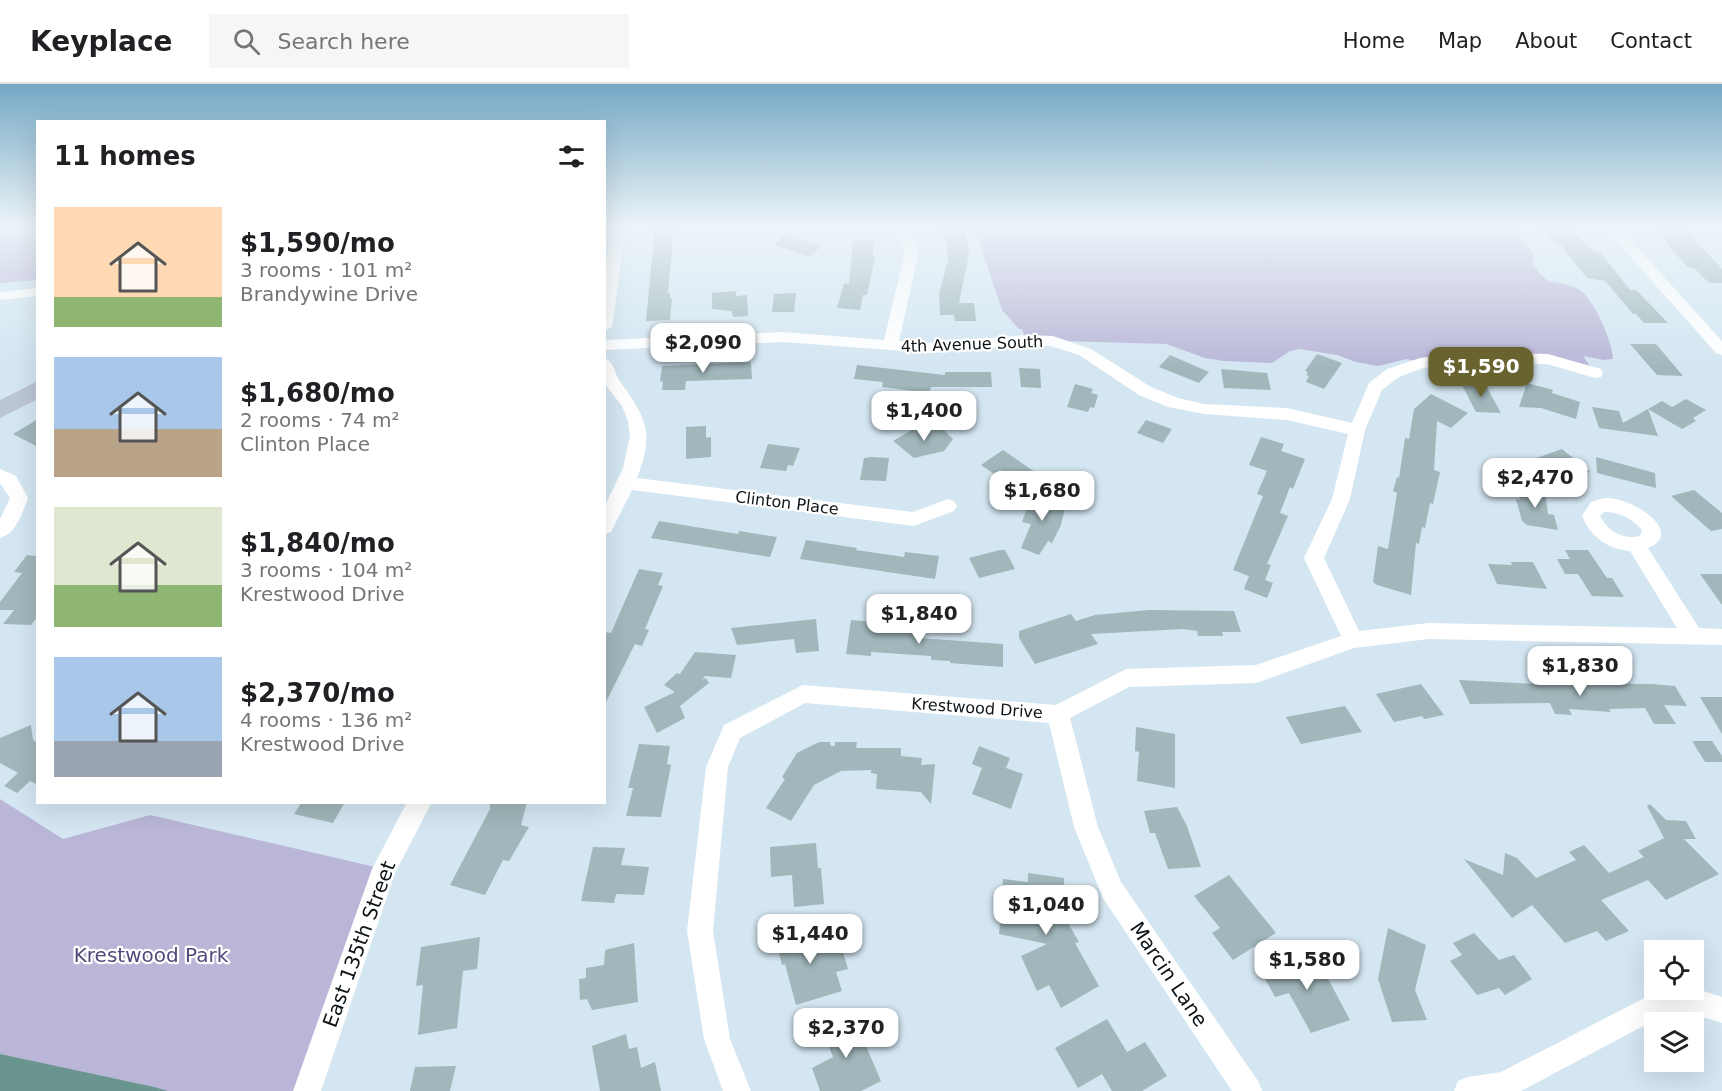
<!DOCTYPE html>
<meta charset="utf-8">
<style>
body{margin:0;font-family:"DejaVu Sans",sans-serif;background:#f6f6f6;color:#202124;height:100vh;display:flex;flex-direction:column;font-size:22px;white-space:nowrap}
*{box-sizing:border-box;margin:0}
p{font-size:20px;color:#757577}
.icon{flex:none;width:33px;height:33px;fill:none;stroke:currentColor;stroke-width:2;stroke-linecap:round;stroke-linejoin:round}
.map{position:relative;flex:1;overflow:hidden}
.sheet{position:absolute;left:36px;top:36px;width:570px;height:684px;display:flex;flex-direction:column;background:#fff;border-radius:0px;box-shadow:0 6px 24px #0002}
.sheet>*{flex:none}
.controls{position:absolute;left:1644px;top:856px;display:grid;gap:12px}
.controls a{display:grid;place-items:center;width:60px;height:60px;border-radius:0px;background:#fff;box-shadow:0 6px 24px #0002;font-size:30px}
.price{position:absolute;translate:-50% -51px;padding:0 14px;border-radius:12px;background:#fff;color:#222;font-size:20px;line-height:39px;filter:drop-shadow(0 2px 3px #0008)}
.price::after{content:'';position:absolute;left:50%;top:36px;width:18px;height:14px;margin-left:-9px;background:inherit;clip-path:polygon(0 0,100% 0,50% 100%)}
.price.active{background:#68632f;color:#fff}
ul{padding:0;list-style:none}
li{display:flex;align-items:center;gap:18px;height:150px;padding:0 18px}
li span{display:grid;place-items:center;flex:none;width:168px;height:120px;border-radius:0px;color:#555}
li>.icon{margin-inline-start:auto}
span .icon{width:72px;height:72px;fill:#fffc;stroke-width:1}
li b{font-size:26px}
h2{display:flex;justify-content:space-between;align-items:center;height:72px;padding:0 18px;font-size:26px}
header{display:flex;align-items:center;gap:36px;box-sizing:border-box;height:84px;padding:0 30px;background:#fff;border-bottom:2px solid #e0e0e0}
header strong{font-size:28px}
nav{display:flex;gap:33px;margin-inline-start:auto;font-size:21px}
.search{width:420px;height:54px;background:#f6f6f6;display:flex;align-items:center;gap:15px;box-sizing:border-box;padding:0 21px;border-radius:0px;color:#757577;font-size:22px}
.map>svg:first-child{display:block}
</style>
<header>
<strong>Keyplace</strong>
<div class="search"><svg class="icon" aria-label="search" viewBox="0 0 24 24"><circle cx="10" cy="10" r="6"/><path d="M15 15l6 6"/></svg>Search here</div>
<nav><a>Home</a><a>Map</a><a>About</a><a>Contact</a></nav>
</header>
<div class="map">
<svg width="1722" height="1007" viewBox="0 0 1722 1007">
<rect width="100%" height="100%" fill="#d4e6f2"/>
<!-- green -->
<g fill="#b9b6d7">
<polygon points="0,143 37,143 37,196 0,199"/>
<path d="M974,143H1512L1534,171L1532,179C1550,207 1554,193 1578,205C1593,212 1613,259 1613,275L1604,276L1583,272L1595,289L1548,275L1420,279L1407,275L1378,282L1356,278L1337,271L1299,265L1290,267L1272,279L1224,277L1205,274L1166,260L1026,256L1022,245H1019L1002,226Z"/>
<polygon points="0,715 63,755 150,731 384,785 307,1007 0,1007"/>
</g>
<!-- water -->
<polygon fill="#6a958e" points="0,970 154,1003 168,1007 0,1007"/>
<!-- building -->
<g fill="#a1b7bb">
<polygon points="655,143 674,143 668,209 670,209 670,214 672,214 670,236 646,237"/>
<polygon points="936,143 965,143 969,170 959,219 974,219 976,237 955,237 954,231 940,231 939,210 948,177 946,155"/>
<polygon points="1538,143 1566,143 1596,168 1600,168 1630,206 1636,206 1668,239 1644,239 1636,230 1633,230 1605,197 1587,194 1559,159 1556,159"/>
<polygon points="1658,143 1683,143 1722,185 1722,199 1709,199 1694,184 1689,184 1670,164"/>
<polygon points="785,151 821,162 810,173 773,161"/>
<polygon points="853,157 874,157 873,172 875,173 867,211 863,211 860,226 837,224 844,199 849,200"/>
<polygon points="736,207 736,212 747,211 748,232 733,233 732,227 712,225 712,209"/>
<polygon points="796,209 794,228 772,228 774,210"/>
<polygon points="1630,260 1656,260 1683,292 1657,291"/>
<polygon points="1317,270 1342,279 1324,305 1306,298 1309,292 1306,291 1308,288 1305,287"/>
<polygon points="1170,271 1209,288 1199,299 1159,283"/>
<polygon points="751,278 752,295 686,297 685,306 662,306 663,297 660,298 662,282"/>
<polygon points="857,281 945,291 945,288 991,288 992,303 931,303 929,309 882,303 883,298 854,295"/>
<polygon points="1019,284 1040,285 1041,304 1021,303"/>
<polygon points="1221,285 1267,289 1271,306 1224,304"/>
<polygon points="1461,299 1485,300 1501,329 1476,328"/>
<polygon points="1527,299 1553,306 1552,309 1580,318 1576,335 1541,324 1519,323"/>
<polygon points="1075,300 1093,305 1091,309 1098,311 1094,324 1090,323 1088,328 1067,323"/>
<polygon points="1431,310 1468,329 1451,344 1437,337 1434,386 1440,388 1433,420 1430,419 1425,444 1422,443 1419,460 1416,459 1411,511 1377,501 1373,498 1378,462 1388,465 1397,409 1393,407 1397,393 1399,394 1405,354 1409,355 1414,325"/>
<polygon points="1686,315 1706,326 1693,334 1696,337 1682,345 1648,325 1662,317 1672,323"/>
<polygon points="1592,323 1619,327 1623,339 1648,325 1658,352 1599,344"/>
<polygon points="38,335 38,363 13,350"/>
<polygon points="1146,336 1172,345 1163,359 1137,349"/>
<polygon points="706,342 706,354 711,353 711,373 686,375 686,343"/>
<polygon points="915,344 943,345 953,355 944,367 914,374 893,357"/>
<polygon points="1261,353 1284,360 1281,367 1305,375 1293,405 1290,403 1280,429 1288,432 1267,480 1271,481 1265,496 1273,499 1267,514 1244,505 1249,492 1233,486 1263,412 1257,410 1267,387 1249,381"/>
<polygon points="768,360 800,364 793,382 788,381 786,387 760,384"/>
<polygon points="1562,365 1590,388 1552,400 1525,378"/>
<polygon points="1003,366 1035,388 1042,394 1027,405 1000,386 994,390 981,381"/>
<polygon points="871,373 889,374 886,397 860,396 864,374"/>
<polygon points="1596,373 1655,389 1656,404 1597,389"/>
<polygon points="1517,404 1545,408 1548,430 1554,431 1558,446 1527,441 1522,437 1516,415 1520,416"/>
<polygon points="1694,406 1722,429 1722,445 1711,447 1671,412"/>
<polygon points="1032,410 1066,419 1061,441 1052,459 1048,457 1039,471 1021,464 1031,440 1022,438"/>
<polygon points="659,437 738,450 739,447 777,453 770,473 651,454"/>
<polygon points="806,456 857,464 856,466 904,473 905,468 939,472 935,495 800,475"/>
<polygon points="1000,466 1005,466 1015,485 979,494 969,474"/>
<polygon points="1565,466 1588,466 1607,494 1612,494 1624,513 1592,512 1578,490 1565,490 1557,475 1570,475"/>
<polygon points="38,469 38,532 31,541 3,540 14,526 0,526 0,518 22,489 14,488 27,471 35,472"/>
<polygon points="1511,478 1533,478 1547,505 1497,500 1488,480 1512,481"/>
<polygon points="639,485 663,489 658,501 663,502 645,545 649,546 642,562 635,560 604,622 604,548 611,549"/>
<polygon points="1700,490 1722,490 1722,521"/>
<polygon points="1149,526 1234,527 1241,548 1222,548 1223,552 1198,552 1197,547 1183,545 1091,550 1098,560 1035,580 1019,554 1019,547 1071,530 1076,537 1095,531"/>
<polygon points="816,535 819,567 796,569 794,555 737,561 731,544"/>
<polygon points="851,536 891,539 890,546 919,548 919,554 1003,560 1003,583 950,579 950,577 931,576 931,572 871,568 871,572 846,570"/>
<polygon points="695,568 736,571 731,594 705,592 702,596 706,594 709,599 680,622 685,634 657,649 644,623 675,608 664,601 677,589 680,590"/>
<polygon points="1459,596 1557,601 1558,599 1652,600 1675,602 1687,622 1664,621 1676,640 1654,640 1645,624 1609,625 1611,628 1569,625 1572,631 1555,630 1550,619 1470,620"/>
<polygon points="1421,600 1444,631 1424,635 1422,632 1394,638 1376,610"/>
<polygon points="1700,613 1722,613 1722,650"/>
<polygon points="1345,622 1362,648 1301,660 1286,633"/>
<polygon points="31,641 33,656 38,659 38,701 30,697 17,709 4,702 18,689 0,679 0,654"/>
<polygon points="1136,643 1175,650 1175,704 1137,697 1139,668 1135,667"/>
<polygon points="1692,657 1712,657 1722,672 1722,678 1705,678"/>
<polygon points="819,658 830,658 831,662 835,662 835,658 857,658 856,664 901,664 901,672 922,674 921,681 935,680 931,720 921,708 876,705 877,690 871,689 871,686 841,687 814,701 791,737 766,724 785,695 782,693 797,669"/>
<polygon points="639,660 670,662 667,680 671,681 661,733 626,732 633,704 628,704"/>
<polygon points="979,662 1010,674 1006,684 1023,690 1011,725 972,710 982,684 972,680"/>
<polygon points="302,718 345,718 333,739 294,730"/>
<polygon points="490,718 527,718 521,741 529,743 509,777 503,776 485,811 450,801 490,725"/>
<polygon points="1650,720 1666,736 1686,737 1696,755 1684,755 1719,790 1666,816 1648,796 1601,816 1629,847 1606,857 1597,847 1565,859 1532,821 1512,834 1464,775 1503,791 1505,769 1517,774 1536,794 1576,776 1569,768 1584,761 1609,789 1644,773 1638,767 1664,754 1647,722"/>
<polygon points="1177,723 1187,742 1201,783 1168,785 1155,749 1150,749 1144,727"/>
<polygon points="816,759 818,784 821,784 824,820 794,823 792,791 771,793 770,763"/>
<polygon points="593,763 625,764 621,781 649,783 644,811 616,810 614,819 581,817"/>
<polygon points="1028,789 1064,794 1065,834 1079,858 1075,859 1099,902 1061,924 1049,901 1037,907 1021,872 1047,860 999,850 1003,795 1028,798"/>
<polygon points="1229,791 1276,849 1233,876 1212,849 1220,844 1194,812"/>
<polygon points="802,844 804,852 824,846 830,869 842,865 848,885 836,888 842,907 796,921 785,880 782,881 775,852"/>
<polygon points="1388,844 1426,861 1415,906 1427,936 1392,938 1378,895"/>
<polygon points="1474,849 1499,876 1514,871 1532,895 1505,911 1499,904 1477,911 1450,877 1462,871 1453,859"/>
<polygon points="480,853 477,885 463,887 457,944 418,951 423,901 416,902 421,863"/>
<polygon points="634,859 638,918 592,926 587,915 580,916 579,895 586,894 586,884 604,881 605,866"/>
<polygon points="1315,870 1350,936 1311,949 1289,909 1275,913 1259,884 1286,875 1288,879"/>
<polygon points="851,927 881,997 861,1007 820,1007 812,984 833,973 821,942"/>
<polygon points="1107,935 1127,968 1145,958 1167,992 1142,1007 1112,1007 1102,990 1078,1004 1055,964"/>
<polygon points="626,950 629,965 637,963 641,984 655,978 661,1007 600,1007 592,962"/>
<polygon points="456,982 450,1007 410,1007 415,983"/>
</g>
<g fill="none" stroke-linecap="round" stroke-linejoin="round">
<!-- street -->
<g fill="#fff" fill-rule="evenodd">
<polygon points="612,143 626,143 612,243 604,247 604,192"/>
<path d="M888,143H902L918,162V172L899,257L931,259L1026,251L1053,252L1091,265L1151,303L1178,314L1204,320L1287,324L1352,339L1369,299L1387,285L1420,274L1462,268L1548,270L1601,285L1603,289L1601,293L1595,294L1547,280L1462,278L1423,284L1399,293L1382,306L1365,346L1350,415L1324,474L1359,547L1429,539L1677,544L1630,467C1607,465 1591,453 1582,432L1591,418C1595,417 1600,415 1605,414C1630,412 1687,448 1648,464L1699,544L1722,545V561L1429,555L1354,564L1256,599L1129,603L1070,634L1098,743L1121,798L1258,997L1262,1007H1232L1103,814L1074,743L1049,639L805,619L740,654L728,683L713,847L730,955L751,1007H723L704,955L687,847L706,683L724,641L803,601L1056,621L1126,585L1256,581L1341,552L1304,474L1332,415L1348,350L1287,336L1204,330L1168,323L1139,311L1079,271L1051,262L1026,261L931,269L783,258L604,266V256L783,248L884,256L904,172V162ZM1604,428C1620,428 1631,434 1642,446L1640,452C1624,456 1608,448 1600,432Z"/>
<polygon points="1609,143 1619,143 1722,257 1722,271 1716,269 1609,149 1607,146"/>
<polygon points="38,204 38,212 0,216 0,208"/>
<path d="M604,274C614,277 614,288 619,296C646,334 655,348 637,394L913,428L948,415L954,417L957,422L954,427L914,442L632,406L611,448L604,450V424L623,384L630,352L628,337L622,322L604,299Z"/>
<path d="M0,385L16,392L28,414C22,429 17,449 0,454V435L10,414L0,399Z"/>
<polygon points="407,718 432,718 395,789 321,1007 293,1007 372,785"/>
<polygon points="1660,906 1700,906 1722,913 1722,939 1700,932 1662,932 1521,1007 1454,1007 1458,997 1468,993 1501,988"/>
</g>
<!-- secondary -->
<polygon fill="#bdc6d5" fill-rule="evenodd" points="38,297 38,315 0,334 0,316"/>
</g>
<!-- sky -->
<linearGradient id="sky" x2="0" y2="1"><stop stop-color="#75a8c4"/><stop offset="0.5" stop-color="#ecf4f9"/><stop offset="1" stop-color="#ecf4f9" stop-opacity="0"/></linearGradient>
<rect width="1722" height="284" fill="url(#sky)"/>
<g text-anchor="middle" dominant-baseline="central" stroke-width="4.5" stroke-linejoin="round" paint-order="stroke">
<!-- street labels -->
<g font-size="16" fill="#0d1317" stroke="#fff">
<text transform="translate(972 260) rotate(-2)">4th Avenue South</text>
<text transform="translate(787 419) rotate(7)">Clinton Place</text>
<text transform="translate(977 624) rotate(4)">Krestwood Drive</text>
</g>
<!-- near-street labels -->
<g font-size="20" fill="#0d1317" stroke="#fff">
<text transform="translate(359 860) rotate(-70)">East 135th Street</text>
<text transform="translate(1169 890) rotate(56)">Marcin Lane</text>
</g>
<!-- near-park labels -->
<g font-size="20" fill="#514a7b" stroke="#fff">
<text x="151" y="871">Krestwood Park</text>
</g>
</g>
</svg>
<div class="controls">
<a><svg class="icon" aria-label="locate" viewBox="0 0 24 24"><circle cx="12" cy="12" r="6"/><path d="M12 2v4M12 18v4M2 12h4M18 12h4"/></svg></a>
<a><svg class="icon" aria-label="layers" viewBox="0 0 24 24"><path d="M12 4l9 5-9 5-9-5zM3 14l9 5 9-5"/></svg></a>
</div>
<b class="price" style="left:703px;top:290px">$2,090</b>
<b class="price active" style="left:1481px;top:314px">$1,590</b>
<b class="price" style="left:924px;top:358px">$1,400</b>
<b class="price" style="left:1535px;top:425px">$2,470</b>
<b class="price" style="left:1042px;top:438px">$1,680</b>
<b class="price" style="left:919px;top:561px">$1,840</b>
<b class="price" style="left:1580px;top:613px">$1,830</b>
<b class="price" style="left:1046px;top:852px">$1,040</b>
<b class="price" style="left:810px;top:881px">$1,440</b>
<b class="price" style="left:1307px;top:907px">$1,580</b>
<b class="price" style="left:846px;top:975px">$2,370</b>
<section class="sheet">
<h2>11 homes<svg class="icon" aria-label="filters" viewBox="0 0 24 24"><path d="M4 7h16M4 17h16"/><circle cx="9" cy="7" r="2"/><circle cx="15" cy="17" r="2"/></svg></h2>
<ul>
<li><span style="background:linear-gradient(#ffd9b3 75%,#8fb573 0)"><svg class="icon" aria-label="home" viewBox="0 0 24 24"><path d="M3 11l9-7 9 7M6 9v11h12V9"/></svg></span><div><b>$1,590/mo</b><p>3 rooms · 101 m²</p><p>Brandywine Drive</p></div></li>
<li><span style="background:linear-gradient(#a9c7e8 60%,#b9a48a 0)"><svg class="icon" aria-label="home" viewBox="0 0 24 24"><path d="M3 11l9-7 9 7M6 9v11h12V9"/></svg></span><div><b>$1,680/mo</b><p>2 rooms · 74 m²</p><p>Clinton Place</p></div></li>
<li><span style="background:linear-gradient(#dfe7d0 65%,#8fb573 0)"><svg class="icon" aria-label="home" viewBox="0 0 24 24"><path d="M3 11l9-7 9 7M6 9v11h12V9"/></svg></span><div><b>$1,840/mo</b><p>3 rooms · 104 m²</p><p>Krestwood Drive</p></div></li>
<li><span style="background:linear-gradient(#a9c7e8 70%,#9aa5b1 0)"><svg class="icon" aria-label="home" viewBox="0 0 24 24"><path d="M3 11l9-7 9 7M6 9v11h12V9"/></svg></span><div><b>$2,370/mo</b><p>4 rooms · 136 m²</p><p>Krestwood Drive</p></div></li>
</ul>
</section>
</div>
